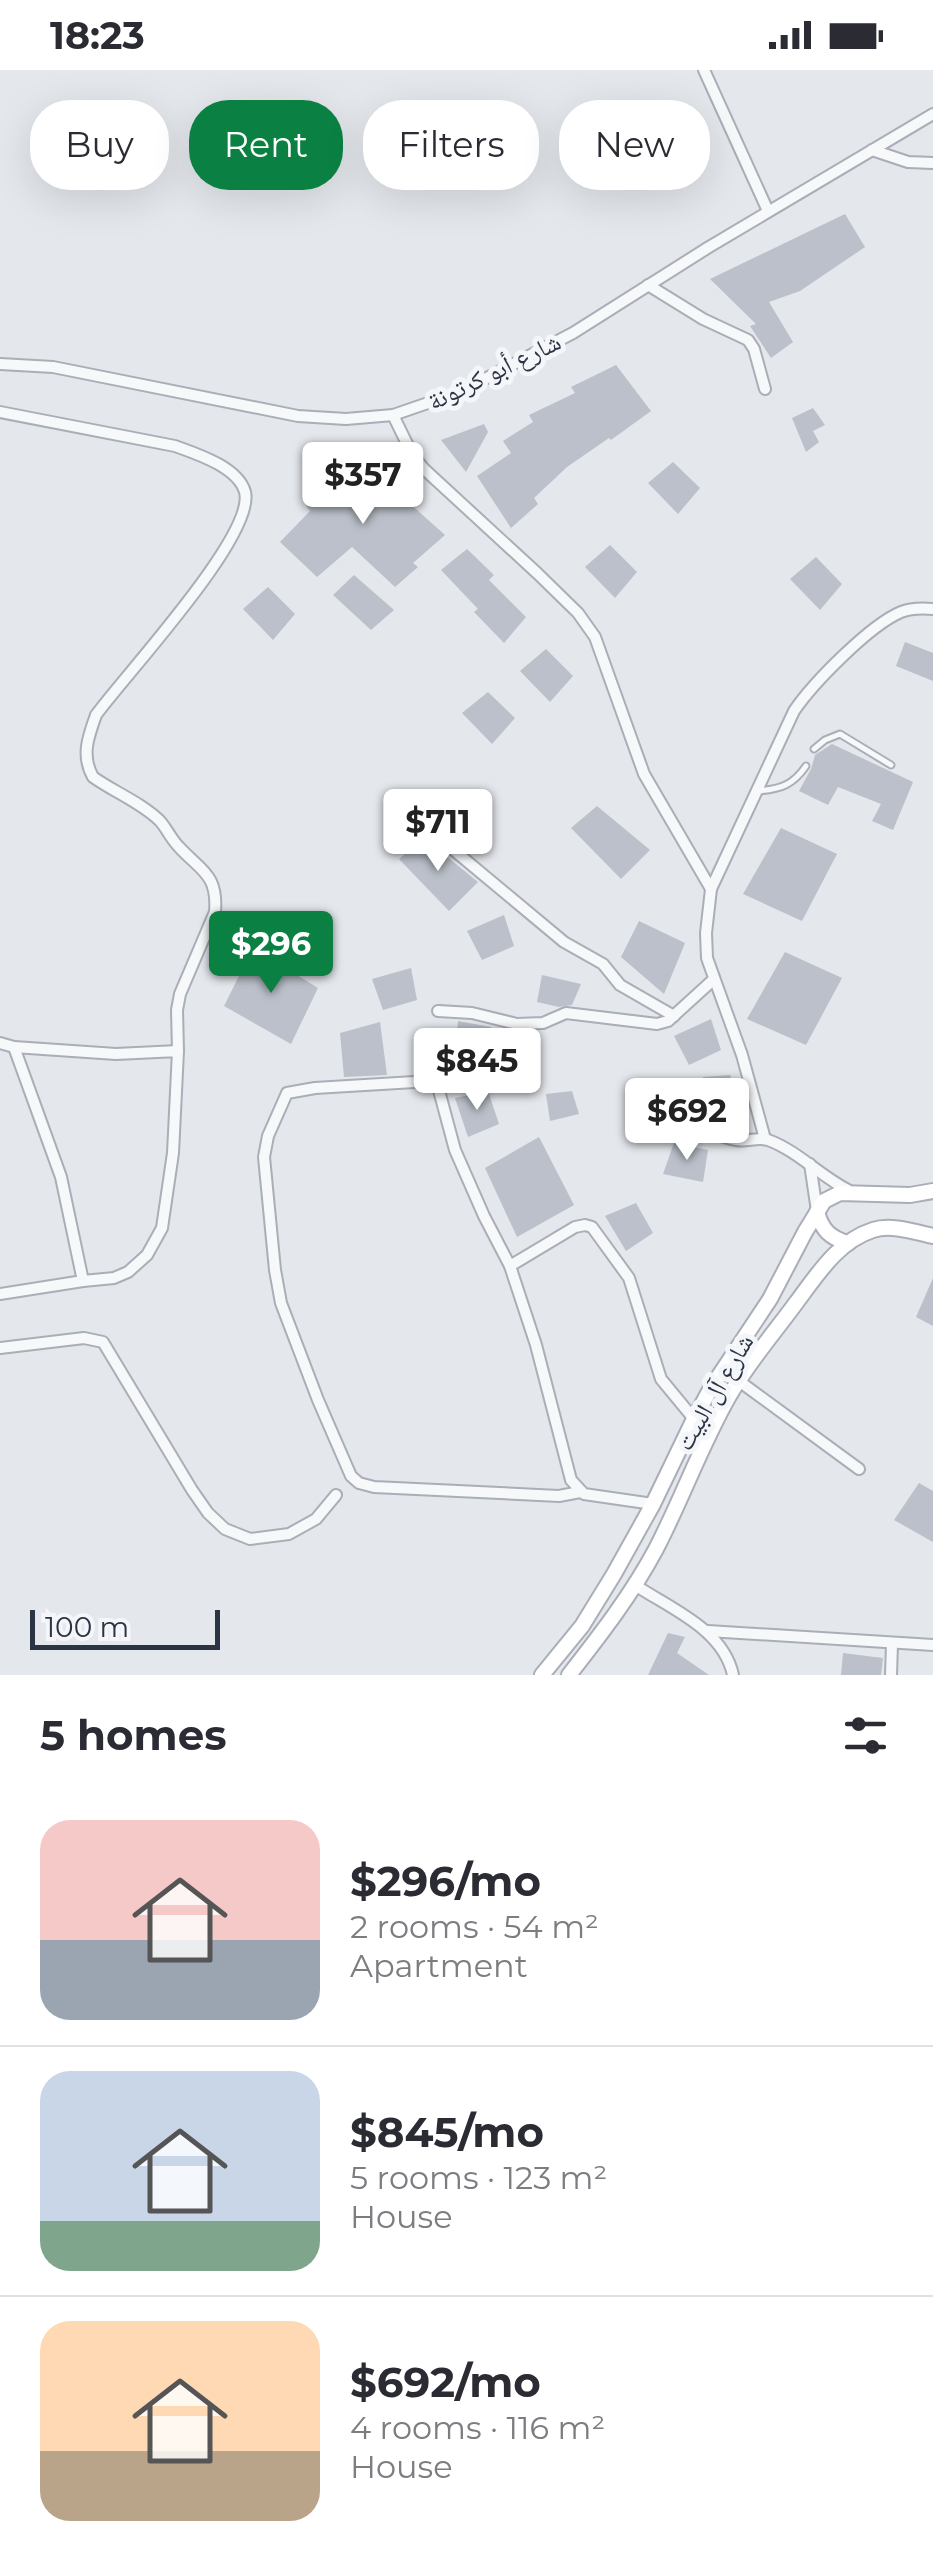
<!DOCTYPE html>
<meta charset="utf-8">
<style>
body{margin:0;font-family:Montserrat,"Noto Naskh Arabic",sans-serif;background:#f2f2f3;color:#2b2b33;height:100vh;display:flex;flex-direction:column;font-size:38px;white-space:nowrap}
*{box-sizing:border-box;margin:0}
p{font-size:32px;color:#7c7c81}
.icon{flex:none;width:55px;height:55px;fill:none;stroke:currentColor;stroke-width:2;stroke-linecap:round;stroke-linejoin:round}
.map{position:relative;height:1605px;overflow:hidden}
.drawer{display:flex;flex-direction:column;background:#fff;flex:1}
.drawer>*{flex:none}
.banner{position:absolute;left:30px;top:30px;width:875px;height:90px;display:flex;gap:20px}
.scale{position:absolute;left:30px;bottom:25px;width:190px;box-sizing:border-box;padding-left:10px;border:5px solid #2b3445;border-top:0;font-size:28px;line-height:35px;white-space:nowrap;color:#2b3445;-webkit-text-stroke:8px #f4f6f9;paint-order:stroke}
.price{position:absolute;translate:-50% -85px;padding:0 22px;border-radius:10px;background:#fff;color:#222;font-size:32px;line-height:65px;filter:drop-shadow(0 2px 5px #0008)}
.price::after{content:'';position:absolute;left:50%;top:60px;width:30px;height:22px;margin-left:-15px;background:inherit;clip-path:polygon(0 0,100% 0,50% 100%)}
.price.selected{background:#0b8043;color:#fff}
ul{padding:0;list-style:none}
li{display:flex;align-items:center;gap:30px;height:250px;padding:0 40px}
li+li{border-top:2px solid #e1e1e2}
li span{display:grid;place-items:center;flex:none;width:280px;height:200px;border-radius:30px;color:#555}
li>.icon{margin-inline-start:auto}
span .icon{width:120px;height:120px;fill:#fffc;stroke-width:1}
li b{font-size:42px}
h2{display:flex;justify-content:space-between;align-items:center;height:120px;padding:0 40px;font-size:42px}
.pill{padding:0 35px;border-radius:40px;background:#fff;box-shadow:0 10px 40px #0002;font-size:35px;line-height:90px}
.pill.selected{background:#0b8043;color:#fff}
.status{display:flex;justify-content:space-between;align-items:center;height:70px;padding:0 50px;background:#fff;direction:ltr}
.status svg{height:28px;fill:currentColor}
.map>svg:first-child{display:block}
</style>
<div class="status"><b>18:23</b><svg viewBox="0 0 49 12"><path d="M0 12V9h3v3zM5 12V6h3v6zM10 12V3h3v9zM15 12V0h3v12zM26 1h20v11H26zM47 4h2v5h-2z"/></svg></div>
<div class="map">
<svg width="933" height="1605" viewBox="0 0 933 1605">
<rect width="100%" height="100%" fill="#e4e7ec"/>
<!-- building -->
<g fill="#bbc0ca">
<polygon points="845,144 865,177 800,221 769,232 793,272 771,288 750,256 756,254 710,209"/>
<polygon points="616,295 651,341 611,370 609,368 567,397 534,428 538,434 511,458 477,406 511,383 503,371 533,352 529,345 575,323 571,317"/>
<polygon points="813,338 825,355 813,361 819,372 806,382 792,348"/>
<polygon points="484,354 488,362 466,402 441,370"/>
<polygon points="361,390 445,465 413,493 418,497 395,517 352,477 317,507 280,472 310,441 306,436 326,416 330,420"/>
<polygon points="673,392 700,418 678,444 648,413"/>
<polygon points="610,475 637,502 615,528 585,497"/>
<polygon points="467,479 494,505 489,510 526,547 504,573 474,542 478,539 441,500"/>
<polygon points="816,487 842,514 820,540 790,509"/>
<polygon points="354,505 394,540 371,560 333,525"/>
<polygon points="268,517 295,544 273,570 243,539"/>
<polygon points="905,572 933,583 933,611 896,596"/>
<polygon points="546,579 573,606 550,632 520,601"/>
<polygon points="488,622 515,648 492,674 462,643"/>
<polygon points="832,674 913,712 893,760 872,751 881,734 838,717 828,735 799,721 811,699 815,685"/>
<polygon points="597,736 650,780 621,809 571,758"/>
<polygon points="781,758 837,784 802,851 743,824"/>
<polygon points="424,768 478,812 449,841 399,789"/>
<polygon points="504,845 514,876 482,890 467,861"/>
<polygon points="639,851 685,873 664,924 621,887"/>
<polygon points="253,878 318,918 291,974 224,936"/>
<polygon points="785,882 842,908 806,975 747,949"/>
<polygon points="411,898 417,930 383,940 372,909"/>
<polygon points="542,905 581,914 572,935 559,937 537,932"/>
<polygon points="711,949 721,980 689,995 674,966"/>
<polygon points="458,951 491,957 488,991 455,991"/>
<polygon points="380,952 387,1005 344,1007 340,963"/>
<polygon points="730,1005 737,1028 708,1034 703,1007"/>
<polygon points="488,1021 499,1054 468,1067 455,1028"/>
<polygon points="572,1021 579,1044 550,1051 546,1024"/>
<polygon points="539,1067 574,1135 517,1167 485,1098"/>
<polygon points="674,1073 708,1080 703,1112 663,1104"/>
<polygon points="636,1133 653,1163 626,1181 605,1146"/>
<polygon points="933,1208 933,1256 916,1247"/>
<polygon points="919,1413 933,1421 933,1472 894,1450"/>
<polygon points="668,1563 685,1567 677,1583 709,1605 648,1605"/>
<polygon points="843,1583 883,1588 881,1605 841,1605"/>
</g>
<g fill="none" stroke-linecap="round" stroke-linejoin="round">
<!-- lane casing -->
<g stroke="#a9aeb7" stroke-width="9">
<g id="lane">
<polyline points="814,679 825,670 840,664 891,695"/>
<path d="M758,721C781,719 793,715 806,696"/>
</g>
</g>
<!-- street casing -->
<g stroke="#a9aeb7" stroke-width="14">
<g id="street">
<polyline points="704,0 768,141"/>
<polyline points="872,80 908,92 933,93"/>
<polyline points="648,215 703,249 748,270 754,279 765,319"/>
<polyline points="0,294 53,297 298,346 346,349 393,345 460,322 573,263 709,177 933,44"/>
<path d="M0,342L175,376C197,384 238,397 245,422C256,465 125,605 96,645C88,667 81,686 93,707C114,722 142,733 160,751C167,759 171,769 179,777C201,801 218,804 215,842L180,924L177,940L178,981"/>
<polyline points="393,345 412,384 424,399 537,503 578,543 595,567 644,704 711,819 706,863 707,888 742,985 765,1069"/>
<polyline points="444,772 564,872 603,894 620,915 674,946"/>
<path d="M711,819L794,641C813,613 870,555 901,542C911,538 922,538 933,539"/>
<polyline points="438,941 472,943 517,954 543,953 566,943 657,954 668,951 713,910"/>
<polyline points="0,973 14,977 61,1107 83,1211 0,1224"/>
<polyline points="14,977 116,984 178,981 173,1083 162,1158 147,1185 128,1202 114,1208 83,1211"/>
<path d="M671,1042C691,1051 714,1066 736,1070C747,1072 757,1067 768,1070C798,1081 820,1106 848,1120"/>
<polyline points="810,1094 817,1141"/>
<polyline points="510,1196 575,1157 585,1155 592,1157 629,1208 661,1309 694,1349"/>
<polyline points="0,1278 84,1268 103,1272 192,1420 208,1443 225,1459 250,1469 289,1464 316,1449 336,1425"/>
<polyline points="739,1311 859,1399"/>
<polyline points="580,1422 559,1426 374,1417 359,1413 351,1406 318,1330 281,1233 275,1200 264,1087 268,1066 287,1023 315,1018 431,1011 437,1013 455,1080 484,1146 510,1196 536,1275 571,1410 584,1424 653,1434"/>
<path d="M635,1515C671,1539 723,1559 733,1605"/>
<polyline points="708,1561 933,1575"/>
<polyline points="891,1605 892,1574"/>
</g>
</g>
<!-- secondary casing -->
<g stroke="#a9aeb7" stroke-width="18">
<g id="secondary">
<path d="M817,1142C822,1160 830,1168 848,1173"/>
<polyline points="542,1605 582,1556 614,1504 653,1434 694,1349 711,1318 770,1229 805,1162 824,1131 840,1123 910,1125 933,1121"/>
<path d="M569,1605C601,1564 632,1524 656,1479C682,1429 701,1375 729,1326C748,1293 774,1263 796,1233C817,1205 838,1171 873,1160C891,1154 915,1162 933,1166"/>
</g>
</g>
<!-- lane -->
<use href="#lane" stroke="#f7f8fa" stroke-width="5"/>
<!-- street -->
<use href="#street" stroke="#f7f8fa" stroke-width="10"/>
<!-- secondary -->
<use href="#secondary" stroke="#fff" stroke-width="14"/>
</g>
<g text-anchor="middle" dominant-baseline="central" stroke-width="10" stroke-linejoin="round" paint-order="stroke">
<!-- street labels -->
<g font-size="25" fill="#2b3445" stroke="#f4f6f9">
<text transform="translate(494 301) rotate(-26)">شارع أبو كرتونة</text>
<text transform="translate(714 1322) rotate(-60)">شارع آل البيت</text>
</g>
</g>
</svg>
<div class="scale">100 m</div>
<b class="price" style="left:363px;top:457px">$357</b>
<b class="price" style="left:438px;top:804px">$711</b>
<b class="price selected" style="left:271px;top:926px">$296</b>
<b class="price" style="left:477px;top:1043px">$845</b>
<b class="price" style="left:687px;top:1093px">$692</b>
<div class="banner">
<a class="pill">Buy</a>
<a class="pill selected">Rent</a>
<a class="pill">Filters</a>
<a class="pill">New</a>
</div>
</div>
<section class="drawer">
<h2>5 homes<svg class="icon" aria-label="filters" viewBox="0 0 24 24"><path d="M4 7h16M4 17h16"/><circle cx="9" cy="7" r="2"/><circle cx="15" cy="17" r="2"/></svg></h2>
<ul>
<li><span style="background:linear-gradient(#f6c9c9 60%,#9aa5b1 0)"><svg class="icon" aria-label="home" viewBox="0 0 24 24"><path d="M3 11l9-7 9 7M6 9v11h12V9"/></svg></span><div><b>$296/mo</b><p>2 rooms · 54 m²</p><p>Apartment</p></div></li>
<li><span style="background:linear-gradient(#c9d6e8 75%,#7fa58c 0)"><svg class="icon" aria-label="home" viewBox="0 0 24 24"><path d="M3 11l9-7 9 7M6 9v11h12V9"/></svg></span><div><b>$845/mo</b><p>5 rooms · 123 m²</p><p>House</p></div></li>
<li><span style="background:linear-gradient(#ffd9b3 65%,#b9a48a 0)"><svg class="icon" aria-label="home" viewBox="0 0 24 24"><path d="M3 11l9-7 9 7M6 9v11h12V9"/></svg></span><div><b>$692/mo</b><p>4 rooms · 116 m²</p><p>House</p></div></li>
</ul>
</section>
